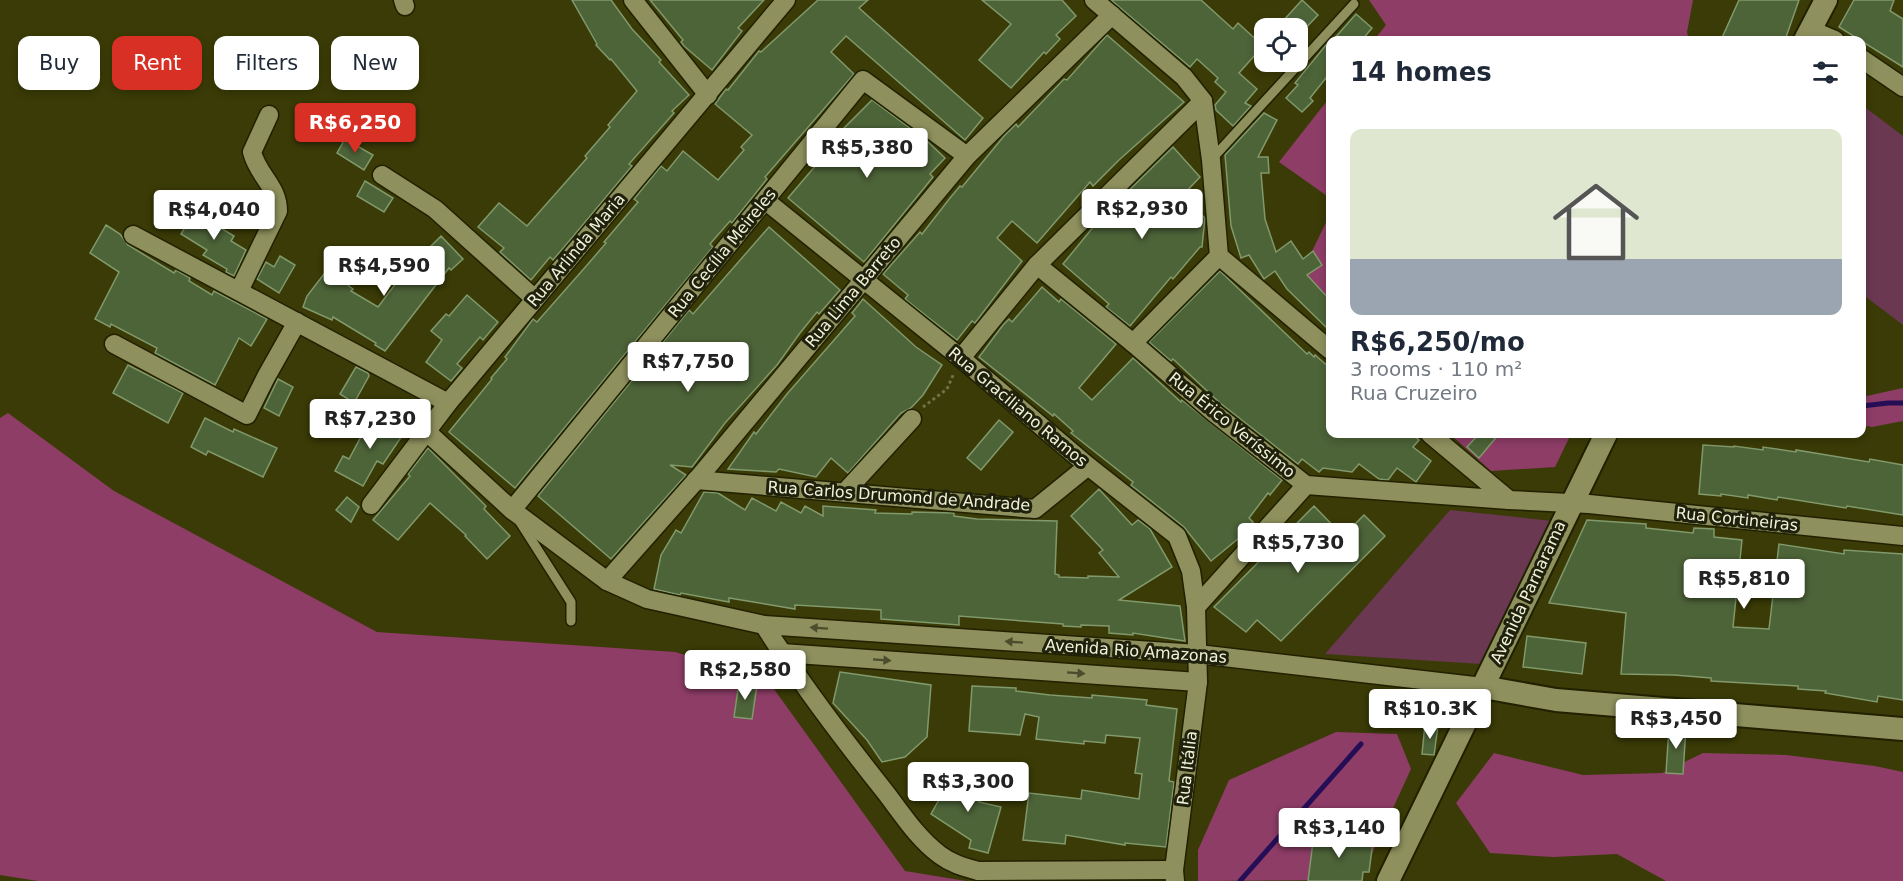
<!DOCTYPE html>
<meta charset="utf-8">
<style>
body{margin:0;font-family:"DejaVu Sans",sans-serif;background:#f6f6f7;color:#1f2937;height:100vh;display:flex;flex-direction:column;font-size:22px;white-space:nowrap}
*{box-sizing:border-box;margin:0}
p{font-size:20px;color:#747a83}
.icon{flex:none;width:33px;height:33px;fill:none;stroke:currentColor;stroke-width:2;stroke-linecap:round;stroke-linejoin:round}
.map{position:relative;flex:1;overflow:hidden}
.side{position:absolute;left:1326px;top:36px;width:540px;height:402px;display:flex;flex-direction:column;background:#fff;border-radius:12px;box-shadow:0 3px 9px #0003}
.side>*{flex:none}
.guide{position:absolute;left:18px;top:36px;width:570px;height:54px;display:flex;gap:12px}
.controls{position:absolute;left:1254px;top:18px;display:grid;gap:12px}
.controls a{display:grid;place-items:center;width:54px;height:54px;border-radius:12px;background:#fff;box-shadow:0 3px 9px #0003;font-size:30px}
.price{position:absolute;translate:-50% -51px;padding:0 14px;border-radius:6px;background:#fff;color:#222;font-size:20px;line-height:39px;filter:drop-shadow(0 2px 3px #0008)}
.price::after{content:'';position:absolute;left:50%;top:36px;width:18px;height:14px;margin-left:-9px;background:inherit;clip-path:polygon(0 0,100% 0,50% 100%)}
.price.selected{background:#d93025;color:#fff}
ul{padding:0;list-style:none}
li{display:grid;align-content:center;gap:12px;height:318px;padding:0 24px}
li+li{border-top:2px solid #e0e1e3}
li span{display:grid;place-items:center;height:186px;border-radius:12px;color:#555}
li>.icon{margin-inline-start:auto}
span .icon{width:108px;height:108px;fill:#fffc;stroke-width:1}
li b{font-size:26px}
h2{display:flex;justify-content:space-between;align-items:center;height:72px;padding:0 24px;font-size:26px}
.pill{padding:0 21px;border-radius:12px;background:#fff;box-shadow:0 3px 9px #0003;font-size:21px;line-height:54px}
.pill.selected{background:#d93025;color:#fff}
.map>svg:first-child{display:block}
</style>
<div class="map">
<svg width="1903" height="881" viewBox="0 0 1903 881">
<rect width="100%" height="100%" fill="#3a3b06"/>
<!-- green -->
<g fill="#6a3851">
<polygon points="1862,105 1903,136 1903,325 1862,294"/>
<polygon points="1450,510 1553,521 1481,664 1325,654"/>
</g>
<!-- forest -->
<g fill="#8e3d67">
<polygon points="1369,0 1693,0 1687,32 1689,40 1374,40 1386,25"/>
<polygon points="1330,97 1330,198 1279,162"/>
<polygon points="1330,214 1330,323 1294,289"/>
<polygon points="1903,388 1903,421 1872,427 1862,425 1862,397"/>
<polygon points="8,413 114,491 377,632 675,652 766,678 905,871 966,881 38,881 0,875 0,418"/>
<polygon points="1450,434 1571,434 1555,467 1491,471"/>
<polygon points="1336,732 1397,734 1411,769 1360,880 1198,881 1198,850 1229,780"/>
<polygon points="1494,753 1583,775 1662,773 1703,753 1786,755 1875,766 1903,772 1903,881 1666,881 1617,854 1553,857 1490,853 1456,803"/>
</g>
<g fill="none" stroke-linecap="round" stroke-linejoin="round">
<!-- stream -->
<g stroke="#260e57" stroke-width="5">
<polyline points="1862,406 1888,403 1903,403"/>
<polyline points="1635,435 1656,434"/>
<polyline points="1240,881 1361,744"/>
</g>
</g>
<!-- building -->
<g fill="#4d6338" stroke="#81996b" stroke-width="1.5">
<polygon points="572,0 611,0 632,29 661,60 659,62 689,95 672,111 674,113 629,164 632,166 571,239 553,260 550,257 531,280 500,252 504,248 478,227 499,203 527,226 587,158 585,156 610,127 608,125 637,91 611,59 610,60 596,45 597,44"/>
<polygon points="650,0 764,0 738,28 742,31 712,70 684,46 681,42 683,40"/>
<polygon points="818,0 868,0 859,8 983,118 965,140 846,36 831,52 854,74 765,177 767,179 732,223 730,221 710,244 713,247 515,488 449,432 492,379 491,378 507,359 505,357 533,319 537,322 588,264 606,243 604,242 638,202 634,199 661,166 667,171 683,151 718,180 744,150 741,147 752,135 715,104 726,89 728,90 759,51 761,52"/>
<polygon points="982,0 1062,0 1076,16 1056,35 1060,39 1046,54 1044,52 1011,88 979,60 1011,24"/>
<polygon points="1111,0 1201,0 1233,29 1238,23 1263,46 1239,73 1257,89 1245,103 1251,106 1233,126 1216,110 1215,105 1226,92 1215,82 1218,78 1197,59 1190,67"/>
<polygon points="1302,0 1318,15 1299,35 1298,28 1291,28 1283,21"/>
<polygon points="1739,0 1799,0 1785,40 1721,40"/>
<polygon points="1854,0 1894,0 1890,11 1903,19 1903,67 1839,27"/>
<polygon points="1356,14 1372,28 1362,40 1333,40"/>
<polygon points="1107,35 1184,102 1119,160 1093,186 1090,182 1037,243 1012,221 997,238 1022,261 975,323 972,321 957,340 905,299 908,295 883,274 920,232 922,234 950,198 960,186 962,187 1004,136 1016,124 1018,127 1064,79 1067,80"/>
<polygon points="1330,40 1330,73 1310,98 1313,101 1302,112 1286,98 1298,85 1295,83"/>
<polygon points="872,100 926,140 945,158 930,174 933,177 864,262 788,198 823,157 820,155 838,134"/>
<polygon points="1264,113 1277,120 1258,157 1268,157 1269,173 1261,173 1265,219 1276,252 1291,241 1303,259 1313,251 1322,265 1307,275 1330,300 1330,331 1287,289 1275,271 1264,279 1249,255 1241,258 1231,226 1225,155"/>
<polygon points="345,139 373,155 364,170 337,153"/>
<polygon points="1173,147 1200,177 1181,197 1205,218 1202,247 1200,247 1173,279 1171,277 1130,326 1106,307 1109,304 1063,264 1099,220"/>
<polygon points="365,181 393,198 384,212 357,196"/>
<polygon points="197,207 212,215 209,221 234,236 231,241 246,250 234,276 226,272 227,269 203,255 207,250 181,234"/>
<polygon points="106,225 120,234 128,245 174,273 176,270 190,278 189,281 212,295 214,291 267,319 251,346 239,338 215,385 155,353 157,348 111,324 110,327 95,319 119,272 90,253"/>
<polygon points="769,227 840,290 819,314 817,312 800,333 777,365 725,423 692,467 670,465 686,475 611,559 538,496 689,310 693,314"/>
<polygon points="441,236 463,259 451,270 449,268 385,351 375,345 376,343 333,317 332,320 303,307 307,296 327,270 353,289 351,291 378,307 419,253 422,255"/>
<polygon points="280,256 295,265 279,293 257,279 266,262 274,267"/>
<polygon points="1220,271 1307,354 1309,352 1314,357 1315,355 1330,368 1330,434 1412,434 1419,440 1413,447 1431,461 1416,482 1397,468 1388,480 1379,479 1359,464 1352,472 1323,468 1319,472 1302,459 1298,464 1220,403 1173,359 1171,361 1149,342"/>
<polygon points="1042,287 1059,302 1061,299 1116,344 1079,388 1092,400 1133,358 1181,402 1182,400 1282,480 1270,495 1268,493 1249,518 1253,522 1239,538 1211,561 1184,527 1131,485 1133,482 1071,433 1073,431 1054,414 1053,416 979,357 1003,325 1009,319 1012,322"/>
<polygon points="467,295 498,322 483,340 480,337 457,364 462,368 451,381 426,362 442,340 431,331 446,314 449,316"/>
<polygon points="863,299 916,347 942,365 923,395 911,408 901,413 848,473 831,458 816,477 779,469 776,472 728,469 754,432 756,434 787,394 855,316 852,313"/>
<polygon points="128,365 183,393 168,423 113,393"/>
<polygon points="356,367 368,373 369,376 354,403 340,394"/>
<polygon points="278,379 293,387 279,416 264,408"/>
<polygon points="378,414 404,433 383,464 377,461 363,486 335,471 343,456 349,459 363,433"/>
<polygon points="205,418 233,432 234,429 277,448 263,477 208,451 206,455 191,447"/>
<polygon points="999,420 1013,432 981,470 967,458"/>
<polygon points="1479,434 1499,434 1479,458 1467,447"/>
<polygon points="1703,445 1734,447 1734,446 1763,450 1763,447 1796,452 1796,450 1869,462 1870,459 1903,465 1903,515 1847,506 1846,508 1778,497 1777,500 1748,495 1748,498 1721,494 1721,496 1699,494"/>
<polygon points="428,448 486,506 484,509 510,536 487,559 465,536 466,535 430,503 398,540 373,520 410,476 408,474"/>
<polygon points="1099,489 1132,525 1138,520 1150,529 1172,567 1119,600 1180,606 1185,641 1133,633 1133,635 1109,633 1109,626 1081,625 1081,627 1063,626 1063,624 959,616 959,625 881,619 881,610 795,605 795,609 729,598 729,602 681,593 680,595 654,589 661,555 676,530 681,533 704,492 718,493 745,510 752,498 776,511 781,502 801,513 805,506 823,516 823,506 876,510 875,513 912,514 912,512 954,513 954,516 977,519 1057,521 1055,574 1059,575 1059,577 1088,578 1088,576 1119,577 1099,553 1103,550 1071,516"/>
<polygon points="347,497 359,507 351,522 336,510"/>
<polygon points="1314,506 1343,536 1364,515 1385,536 1281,641 1257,620 1246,632 1214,607"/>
<polygon points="1587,520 1646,524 1646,528 1693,533 1694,528 1714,529 1714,537 1742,540 1733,627 1769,629 1779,544 1844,554 1844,550 1903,554 1903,700 1878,696 1877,702 1825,693 1826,691 1798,689 1798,686 1711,681 1711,678 1674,675 1621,674 1626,613 1549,603"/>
<polygon points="1527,636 1586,643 1582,674 1523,667"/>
<polygon points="840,672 931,685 927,737 905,757 882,762 867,740 833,703"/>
<polygon points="739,682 757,685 752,719 734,717"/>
<polygon points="972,686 1016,688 1016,691 1050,695 1092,698 1092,695 1147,700 1146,705 1177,709 1169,781 1174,782 1166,847 1125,843 1125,845 1066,835 1065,844 1023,840 1029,793 1081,799 1082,790 1139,799 1142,774 1135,773 1140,738 1106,735 1105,743 1084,741 1084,744 1036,739 1039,717 1025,714 1020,735 969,731"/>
<polygon points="1425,724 1438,726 1434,755 1422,754"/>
<polygon points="1669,727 1686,728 1683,774 1666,773"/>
<polygon points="954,773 981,793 979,802 1001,807 988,853 969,848 971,840 931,814"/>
<polygon points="1314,834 1373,841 1369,872 1363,872 1362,881 1308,881"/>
</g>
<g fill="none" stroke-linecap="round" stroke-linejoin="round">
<!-- service casing -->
<g stroke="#212100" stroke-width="12">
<g id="service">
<polyline points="1211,160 1354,4"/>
<polyline points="520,522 571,602 571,621"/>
</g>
</g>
<!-- minor casing -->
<g stroke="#212100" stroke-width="21">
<g id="minor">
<polyline points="403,0 405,6"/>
<polyline points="633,0 708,95"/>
<polyline points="1094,0 1184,77 1203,101 1211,160 1219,256 1330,350"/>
<polyline points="1811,30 1835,40"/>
<polyline points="1862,59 1903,87"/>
<polyline points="382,175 435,209 535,299"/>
<polyline points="766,201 961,358 1088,466 1177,536 1191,571 1196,607 1198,682 1174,870 1175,881"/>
<polyline points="133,235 448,403"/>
<polyline points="1037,265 1133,343 1213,412 1306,485 1509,500 1589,504 1903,536"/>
<path d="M239,291L278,211C278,186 258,176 252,152L269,115"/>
<polyline points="1133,343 1219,256"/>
<polyline points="114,344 247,415 266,377 297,322"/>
<polyline points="961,358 1037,265 1203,101"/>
<polyline points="427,432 512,510 607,581 647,599 764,625 1198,654 1483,687"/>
<polyline points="1430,434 1509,500"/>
<polyline points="696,480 1035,509 1088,466"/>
<polyline points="845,492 912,419"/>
<polyline points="371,505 448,403 786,0"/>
<polyline points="512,510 863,80 967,156"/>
<polyline points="607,581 699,477 967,156 1112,15"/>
<polyline points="1196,607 1306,485"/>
<path d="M764,625C800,683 843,739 886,793C902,814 918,839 940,855C952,864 964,867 978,871L1174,870"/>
<polyline points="782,653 1198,682"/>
</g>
</g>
<!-- tertiary casing -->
<g stroke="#212100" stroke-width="26">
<g id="tertiary">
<polyline points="1805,40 1826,0"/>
<polyline points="1483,687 1556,700 1903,729"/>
<polyline points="1388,881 1606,434"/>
</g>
</g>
<!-- path -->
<polyline stroke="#717346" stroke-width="3" stroke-dasharray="3 3" stroke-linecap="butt" points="923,407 947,389 954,373"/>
<!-- service -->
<use href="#service" stroke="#8e905d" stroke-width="9"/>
<!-- minor -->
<use href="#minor" stroke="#8e905d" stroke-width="18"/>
<!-- tertiary -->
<use href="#tertiary" stroke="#8e905d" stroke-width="22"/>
</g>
<!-- one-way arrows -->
<defs><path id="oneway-solid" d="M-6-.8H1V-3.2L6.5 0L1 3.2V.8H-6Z" transform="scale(1.5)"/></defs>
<g fill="#4c4d2c">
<use href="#oneway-solid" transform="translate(819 628) rotate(-176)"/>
<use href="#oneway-solid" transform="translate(1014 642) rotate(-176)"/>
<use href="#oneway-solid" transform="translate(882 660) rotate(4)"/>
<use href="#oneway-solid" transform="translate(1076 673) rotate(4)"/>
</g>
<g text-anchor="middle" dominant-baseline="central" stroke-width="6" stroke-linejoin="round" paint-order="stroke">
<!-- street labels -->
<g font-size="16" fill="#f0f2d8" stroke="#20210c">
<text transform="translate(576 250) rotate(-50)">Rua Arlinda Maria</text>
<text transform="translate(722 253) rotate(-51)">Rua Cecília Meireles</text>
<text transform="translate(853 292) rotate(-50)">Rua Lima Barreto</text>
<text transform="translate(1018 407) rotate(40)">Rua Graciliano Ramos</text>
<text transform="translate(1232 425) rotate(39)">Rua Érico Veríssimo</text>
<text transform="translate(899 496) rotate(4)">Rua Carlos Drumond de Andrade</text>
<text transform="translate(1737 519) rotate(6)">Rua Cortineiras</text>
<text transform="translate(1528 592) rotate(-65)">Avenida Parnarama</text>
<text transform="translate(1136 651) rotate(4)">Avenida Rio Amazonas</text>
<text transform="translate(1187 768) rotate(-83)">Rua Itália</text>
</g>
</g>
</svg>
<div class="controls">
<a><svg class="icon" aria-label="locate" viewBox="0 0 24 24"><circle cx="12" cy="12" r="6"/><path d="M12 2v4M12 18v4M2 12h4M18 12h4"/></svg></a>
</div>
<b class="price selected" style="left:355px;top:154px">R$6,250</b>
<b class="price" style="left:867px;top:179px">R$5,380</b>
<b class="price" style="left:1142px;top:240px">R$2,930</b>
<b class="price" style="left:214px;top:241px">R$4,040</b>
<b class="price" style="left:384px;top:297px">R$4,590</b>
<b class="price" style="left:688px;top:393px">R$7,750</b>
<b class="price" style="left:370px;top:450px">R$7,230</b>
<b class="price" style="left:1298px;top:574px">R$5,730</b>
<b class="price" style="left:1744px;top:610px">R$5,810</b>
<b class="price" style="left:745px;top:701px">R$2,580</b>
<b class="price" style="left:1430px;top:740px">R$10.3K</b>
<b class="price" style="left:1676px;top:750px">R$3,450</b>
<b class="price" style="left:968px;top:813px">R$3,300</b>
<b class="price" style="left:1339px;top:859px">R$3,140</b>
<div class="guide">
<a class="pill">Buy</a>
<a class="pill selected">Rent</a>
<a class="pill">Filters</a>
<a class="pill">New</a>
</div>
<section class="side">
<h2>14 homes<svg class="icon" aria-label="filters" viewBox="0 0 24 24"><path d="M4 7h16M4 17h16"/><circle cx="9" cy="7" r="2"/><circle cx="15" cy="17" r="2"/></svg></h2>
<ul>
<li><span style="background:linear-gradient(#dfe7d0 70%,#9aa5b1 0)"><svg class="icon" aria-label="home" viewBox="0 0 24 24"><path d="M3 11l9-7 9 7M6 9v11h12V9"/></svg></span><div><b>R$6,250/mo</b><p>3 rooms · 110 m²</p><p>Rua Cruzeiro</p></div></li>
</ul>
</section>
</div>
